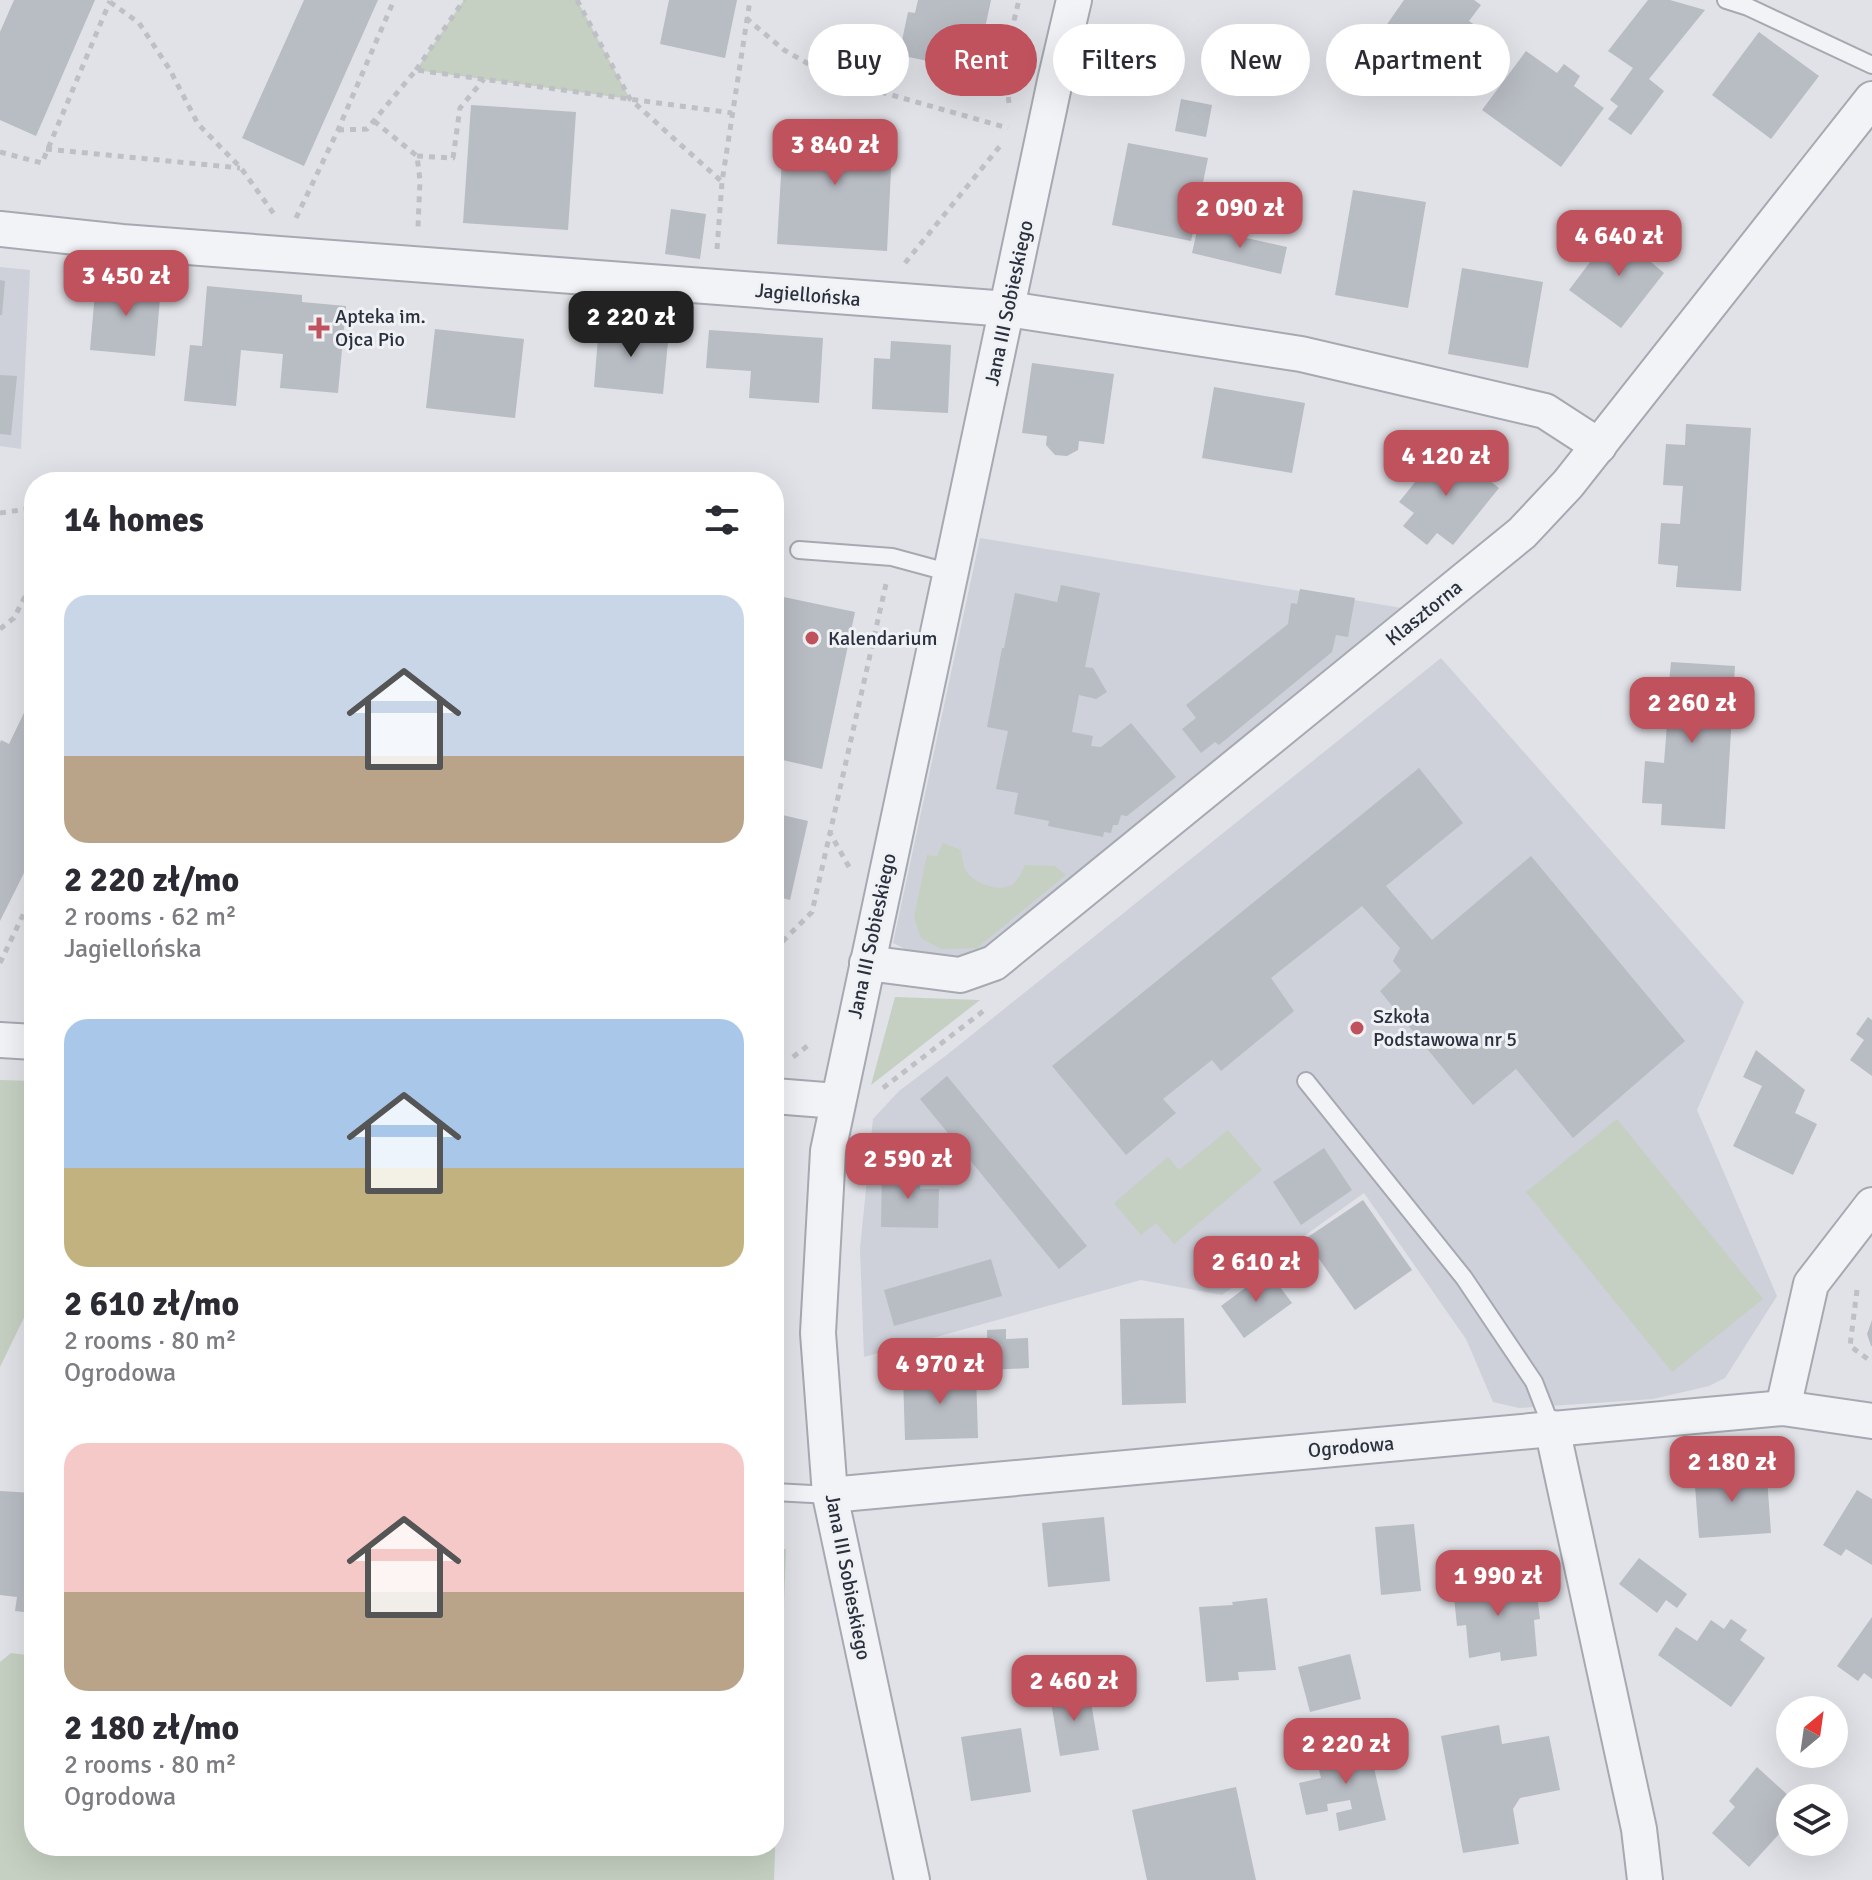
<!DOCTYPE html>
<meta charset="utf-8">
<style>
body{margin:0;font-family:Signika,sans-serif;background:#f7f7f7;color:#2b2b33;height:100vh;display:flex;flex-direction:column;font-size:30px;white-space:nowrap}
*{box-sizing:border-box;margin:0}
p{font-size:26px;color:#7c7c81}
.icon{flex:none;width:44px;height:44px;fill:none;stroke:currentColor;stroke-width:2;stroke-linecap:round;stroke-linejoin:round}
.map{position:relative;flex:1;overflow:hidden}
.drawer{position:absolute;left:24px;top:472px;width:760px;height:1384px;display:flex;flex-direction:column;background:#fff;border-radius:32px;box-shadow:0 8px 32px #0002}
.drawer>*{flex:none}
.top-card{position:absolute;left:808px;top:24px;width:760px;height:72px;display:flex;gap:16px}
.needle{width:52px;rotate:29deg}
.tools{position:absolute;left:1776px;top:1696px;display:grid;gap:16px}
.tools a{display:grid;place-items:center;width:72px;height:72px;border-radius:50%;background:#fff;box-shadow:0 8px 32px #0002;font-size:40px}
.price{position:absolute;translate:-50% -68px;padding:0 18px;border-radius:16px;background:#bf525d;color:#fff;font-size:26px;line-height:52px;filter:drop-shadow(0 2px 4px #0008)}
.price::after{content:'';position:absolute;left:50%;top:48px;width:24px;height:18px;margin-left:-12px;background:inherit;clip-path:polygon(0 0,100% 0,50% 100%)}
.price.selected{background:#222;color:#fff}
ul{padding:0;list-style:none}
li{display:grid;align-content:center;gap:16px;height:424px;padding:0 40px}
li span{display:grid;place-items:center;height:248px;border-radius:24px;color:#555}
li>.icon{margin-inline-start:auto}
span .icon{width:144px;height:144px;fill:#fffc;stroke-width:1}
li b{font-size:34px}
h2{display:flex;justify-content:space-between;align-items:center;height:96px;padding:0 40px;font-size:34px}
.pill{padding:0 28px;border-radius:36px;background:#fff;box-shadow:0 8px 32px #0002;font-size:28px;line-height:72px}
.pill.selected{background:#bf525d;color:#fff}
.map>svg:first-child{display:block}
</style>
<div class="map">
<svg width="1872" height="1880" viewBox="0 0 1872 1880">
<rect width="100%" height="100%" fill="#e0e2e7"/>
<!-- built -->
<g fill="#ced1d9">
<polygon points="0,267 30,270 21,449 0,446"/>
<polygon points="980,538 1414,610 981,962 933,963 893,943"/>
<polygon points="1441,658 1744,1002 1697,1110 1777,1296 1725,1378 1709,1386 1653,1399 1519,1408 1493,1402 1466,1339 1364,1193 1222,1295 1141,1280 864,1357 860,1249 873,1119 899,1091 948,1054"/>
</g>
<!-- green -->
<g fill="#c5d0c2">
<polygon points="464,0 577,0 630,99 416,70"/>
<path d="M943,843L961,850C962,856 963,864 965,869C971,882 997,892 1010,886C1018,882 1021,873 1025,865L1055,866L1066,875L977,948L941,949L921,938L914,917L927,855L937,856Z"/>
<polygon points="895,997 980,1000 871,1085"/>
<polygon points="0,1080 34,1081 34,1297 0,1367"/>
<polygon points="1617,1119 1763,1299 1672,1372 1526,1192"/>
<polygon points="1228,1130 1262,1170 1174,1244 1156,1223 1141,1235 1114,1203 1168,1157 1179,1170"/>
<polygon points="774,1549 786,1549 774,1880 0,1880 0,1662 11,1653 34,1656 34,1846 774,1846"/>
</g>
<!-- building -->
<g fill="#b8bcc3">
<polygon points="14,0 95,0 36,136 0,120 0,32"/>
<polygon points="304,0 378,0 304,166 242,138"/>
<polygon points="669,0 737,0 725,58 660,44"/>
<polygon points="918,0 991,0 976,71 899,55 908,12 915,13"/>
<polygon points="1404,0 1474,0 1481,5 1469,21 1478,27 1468,40 1460,34 1442,59 1427,48 1413,67 1376,40"/>
<polygon points="1648,0 1670,0 1705,10 1649,79 1664,91 1631,135 1608,119 1618,106 1610,100 1633,68 1608,51"/>
<polygon points="1759,32 1819,76 1771,139 1712,95"/>
<polygon points="1526,51 1557,73 1564,64 1580,76 1574,86 1604,108 1561,167 1482,110"/>
<polygon points="1181,99 1212,105 1206,137 1175,131"/>
<polygon points="471,105 576,112 568,230 463,223"/>
<polygon points="784,124 893,130 887,251 777,244"/>
<polygon points="1128,143 1208,158 1191,241 1112,225"/>
<polygon points="1353,190 1426,202 1408,308 1335,295"/>
<polygon points="671,209 706,214 700,259 665,254"/>
<polygon points="1198,227 1287,247 1281,274 1192,253"/>
<polygon points="1612,233 1631,247 1640,236 1660,251 1651,262 1664,273 1621,328 1569,290"/>
<polygon points="1462,268 1543,282 1528,368 1448,354"/>
<polygon points="0,280 5,281 2,315 0,315"/>
<polygon points="96,281 161,287 155,356 90,350"/>
<polygon points="207,286 302,295 302,302 346,306 338,393 280,388 283,354 241,350 236,406 184,401 190,345 202,346"/>
<polygon points="599,325 669,331 663,394 594,387"/>
<polygon points="435,329 524,339 515,418 426,408"/>
<polygon points="709,330 823,338 819,403 749,398 751,371 706,368"/>
<polygon points="891,341 951,345 948,413 872,409 874,358 890,359"/>
<polygon points="1032,363 1114,374 1104,444 1079,441 1078,450 1067,456 1055,455 1046,445 1047,436 1022,433"/>
<polygon points="0,375 17,376 11,435 0,434"/>
<polygon points="1214,387 1305,403 1292,473 1202,458"/>
<polygon points="1686,424 1751,428 1741,591 1676,587 1678,566 1658,564 1661,523 1680,524 1683,486 1663,485 1666,444 1685,445"/>
<polygon points="1445,445 1499,488 1453,545 1437,533 1427,545 1403,526 1414,513 1399,502"/>
<polygon points="1061,585 1100,593 1085,667 1093,668 1107,692 1096,699 1079,695 1072,732 1093,736 1091,746 1101,747 1131,723 1176,777 1127,816 1121,815 1118,825 1113,825 1111,833 1104,832 1103,837 1048,826 1049,821 1014,814 1018,793 996,789 1008,731 987,727 1002,648 1004,648 1015,593 1057,602"/>
<polygon points="1300,589 1355,598 1348,637 1336,635 1332,652 1219,745 1215,742 1201,753 1182,729 1196,718 1186,705 1288,624 1291,603 1297,604"/>
<polygon points="774,595 855,612 822,769 774,758"/>
<polygon points="1671,662 1735,666 1725,829 1661,825 1662,804 1642,803 1645,761 1664,763 1667,724 1647,723 1650,682 1669,683"/>
<polygon points="34,692 34,853 0,921 0,743 1,740 9,744"/>
<polygon points="1419,768 1463,823 1386,886 1432,940 1531,856 1685,1041 1573,1138 1516,1069 1473,1105 1380,991 1401,971 1393,961 1400,948 1362,906 1271,978 1294,1011 1221,1071 1212,1060 1163,1099 1176,1113 1126,1155 1052,1066"/>
<polygon points="774,813 808,821 790,900 774,896"/>
<polygon points="1868,1017 1872,1020 1872,1076 1850,1060 1864,1040 1856,1034"/>
<polygon points="1756,1050 1805,1090 1795,1113 1817,1124 1793,1175 1733,1146 1762,1086 1743,1077"/>
<polygon points="947,1076 1087,1246 1059,1269 920,1099"/>
<polygon points="1324,1148 1352,1190 1301,1225 1273,1182"/>
<polygon points="882,1169 921,1169 920,1189 939,1189 938,1228 881,1227"/>
<polygon points="1363,1200 1412,1270 1355,1310 1305,1239"/>
<polygon points="991,1259 1002,1296 894,1326 884,1290"/>
<polygon points="1268,1271 1292,1303 1244,1338 1221,1306"/>
<polygon points="1184,1318 1186,1403 1122,1405 1120,1319"/>
<polygon points="1872,1320 1872,1346 1871,1346 1867,1334"/>
<polygon points="1006,1329 1006,1339 1028,1338 1029,1368 988,1370 987,1330"/>
<polygon points="976,1373 978,1438 905,1440 903,1375"/>
<polygon points="1755,1468 1756,1479 1767,1478 1771,1533 1699,1538 1694,1473"/>
<polygon points="1857,1490 1872,1499 1872,1565 1846,1549 1841,1556 1823,1545"/>
<polygon points="0,1491 34,1493 34,1613 15,1611 17,1597 0,1595"/>
<polygon points="1104,1517 1110,1581 1048,1587 1042,1523"/>
<polygon points="1414,1524 1421,1591 1381,1595 1375,1527"/>
<polygon points="1639,1558 1687,1594 1677,1608 1666,1600 1657,1613 1619,1584"/>
<polygon points="1517,1574 1520,1598 1537,1595 1540,1619 1534,1620 1537,1656 1501,1661 1500,1652 1469,1658 1466,1625 1457,1626 1453,1587 1479,1584 1478,1578"/>
<polygon points="1267,1598 1276,1670 1238,1672 1239,1680 1206,1682 1199,1607 1233,1605 1232,1602"/>
<polygon points="1872,1617 1872,1679 1864,1673 1858,1681 1837,1666"/>
<polygon points="1731,1619 1747,1630 1740,1640 1765,1658 1731,1707 1658,1655 1676,1627 1697,1641 1711,1620 1724,1629"/>
<polygon points="1350,1654 1361,1699 1310,1712 1298,1667"/>
<polygon points="1089,1690 1099,1750 1060,1756 1050,1696"/>
<polygon points="1499,1725 1502,1744 1549,1736 1560,1790 1520,1798 1513,1809 1519,1844 1463,1853 1441,1736"/>
<polygon points="1021,1728 1031,1792 971,1801 961,1737"/>
<polygon points="1345,1737 1347,1746 1368,1742 1386,1820 1339,1831 1336,1813 1352,1809 1350,1800 1327,1804 1328,1811 1306,1815 1299,1783 1321,1778 1315,1754 1335,1749 1333,1740"/>
<polygon points="1757,1767 1790,1797 1790,1822 1749,1867 1712,1833 1735,1807 1729,1801"/>
<polygon points="1236,1787 1256,1880 1147,1880 1132,1810"/>
</g>
<g fill="none" stroke-linecap="round" stroke-linejoin="round">
<!-- lane casing -->
<g stroke="#a6a9b1" stroke-width="20">
<g id="lane">
<polyline points="1726,0 1748,7 1872,65"/>
<polyline points="799,550 892,557 951,573"/>
<polyline points="1306,1081 1464,1278 1534,1382 1552,1428"/>
<polyline points="774,1492 830,1495"/>
</g>
</g>
<!-- street casing -->
<g stroke="#a6a9b1" stroke-width="38">
<g id="street">
<polyline points="0,229 122,242 1008,309 1301,354 1545,411 1599,446"/>
<polyline points="867,963 960,975 994,963 1522,533 1568,484 1872,99"/>
<polyline points="0,1040 34,1042"/>
<polyline points="774,1096 837,1101"/>
<polyline points="1783,1408 1811,1284 1872,1205"/>
<polyline points="1552,1428 1639,1829 1645,1880"/>
<polyline points="830,1495 1783,1408 1872,1421"/>
<polyline points="912,1880 830,1495 818,1333 828,1151 1055,81 1074,0"/>
</g>
</g>
<!-- path -->
<g stroke="#bec0c6" stroke-width="5" stroke-dasharray="6 6" stroke-linecap="butt">
<polyline points="577,0 630,99 721,181"/>
<polyline points="110,2 139,23 170,70 198,124 241,168 274,214"/>
<polyline points="746,18 784,50 835,79 1008,128"/>
<polyline points="416,70 464,0"/>
<polyline points="1009,103 1004,61 1019,0"/>
<polyline points="374,121 417,156 420,180 418,227"/>
<polyline points="338,130 367,129 416,70 732,113"/>
<polyline points="46,149 240,168"/>
<polyline points="0,152 42,163 110,1"/>
<polyline points="417,156 453,158 460,108 484,79"/>
<polyline points="296,218 338,130 394,0"/>
<polyline points="717,249 722,182 750,0"/>
<polyline points="905,263 1000,146"/>
<polyline points="0,513 34,508"/>
<polyline points="0,629 14,618 34,579"/>
<polyline points="849,867 830,833 886,584"/>
<polyline points="774,950 812,912 830,833"/>
<polyline points="0,963 34,892"/>
<polyline points="793,1057 810,1044"/>
<polyline points="883,1088 986,1009"/>
<polyline points="1857,1290 1850,1346 1872,1362"/>
</g>
<!-- lane -->
<use href="#lane" stroke="#f2f3f6" stroke-width="16"/>
<!-- street -->
<use href="#street" stroke="#f2f3f6" stroke-width="34"/>
</g>
<!-- markers -->
<g fill="#bf525d" stroke="#eff1f5" stroke-width="3">
<path d="M315 316h8v8h8v8h-8v8h-8v-8h-8v-8h8z"/>
<circle cx="812" cy="638" r="8"/>
<circle cx="1357" cy="1028" r="8"/>
</g>
<g text-anchor="middle" dominant-baseline="central" stroke-width="6" stroke-linejoin="round" paint-order="stroke">
<!-- street labels -->
<g font-size="20" fill="#2a303d" stroke="#eff1f5">
<text transform="translate(808 295) rotate(5)">Jagiellońska</text>
<text transform="translate(1009 303) rotate(-78)">Jana III Sobieskiego</text>
<text transform="translate(1424 613) rotate(-39)">Klasztorna</text>
<text transform="translate(872 936) rotate(-78)">Jana III Sobieskiego</text>
<text transform="translate(1351 1447) rotate(-5)">Ogrodowa</text>
<text transform="translate(848 1577) rotate(79)">Jana III Sobieskiego</text>
</g>
<!-- poi labels -->
<g font-size="20" fill="#2a303d" stroke="#eff1f5" text-anchor="start">
<text x="335" y="316">Apteka im.<tspan x="335" dy="23">Ojca Pio</tspan></text>
<text x="828" y="638">Kalendarium</text>
<text x="1373" y="1016">Szkoła<tspan x="1373" dy="23">Podstawowa nr 5</tspan></text>
</g>
</g>
</svg>
<div class="tools">
<a><svg class="needle" viewBox="-14 -14 28 28"><path d="M0-13l5 13h-10z" fill="#e53935"/><path d="M0 13l5-13h-10z" fill="#7c7c81"/></svg></a>
<a><svg class="icon" aria-label="layers" viewBox="0 0 24 24"><path d="M12 4l9 5-9 5-9-5zM3 14l9 5 9-5"/></svg></a>
</div>
<b class="price" style="left:835px;top:187px">3 840 zł</b>
<b class="price" style="left:1240px;top:250px">2 090 zł</b>
<b class="price" style="left:1619px;top:278px">4 640 zł</b>
<b class="price" style="left:126px;top:318px">3 450 zł</b>
<b class="price selected" style="left:631px;top:359px">2 220 zł</b>
<b class="price" style="left:1446px;top:498px">4 120 zł</b>
<b class="price" style="left:1692px;top:745px">2 260 zł</b>
<b class="price" style="left:908px;top:1201px">2 590 zł</b>
<b class="price" style="left:1256px;top:1304px">2 610 zł</b>
<b class="price" style="left:940px;top:1406px">4 970 zł</b>
<b class="price" style="left:1732px;top:1504px">2 180 zł</b>
<b class="price" style="left:1498px;top:1618px">1 990 zł</b>
<b class="price" style="left:1074px;top:1723px">2 460 zł</b>
<b class="price" style="left:1346px;top:1786px">2 220 zł</b>
<div class="top-card">
<a class="pill">Buy</a>
<a class="pill selected">Rent</a>
<a class="pill">Filters</a>
<a class="pill">New</a>
<a class="pill">Apartment</a>
</div>
<section class="drawer">
<h2>14 homes<svg class="icon" aria-label="filters" viewBox="0 0 24 24"><path d="M4 7h16M4 17h16"/><circle cx="9" cy="7" r="2"/><circle cx="15" cy="17" r="2"/></svg></h2>
<ul>
<li><span style="background:linear-gradient(#c9d6e8 65%,#b9a48a 0)"><svg class="icon" aria-label="home" viewBox="0 0 24 24"><path d="M3 11l9-7 9 7M6 9v11h12V9"/></svg></span><div><b>2 220 zł/mo</b><p>2 rooms · 62 m²</p><p>Jagiellońska</p></div></li>
<li><span style="background:linear-gradient(#a9c7e8 60%,#c2b280 0)"><svg class="icon" aria-label="home" viewBox="0 0 24 24"><path d="M3 11l9-7 9 7M6 9v11h12V9"/></svg></span><div><b>2 610 zł/mo</b><p>2 rooms · 80 m²</p><p>Ogrodowa</p></div></li>
<li><span style="background:linear-gradient(#f6c9c9 60%,#b9a48a 0)"><svg class="icon" aria-label="home" viewBox="0 0 24 24"><path d="M3 11l9-7 9 7M6 9v11h12V9"/></svg></span><div><b>2 180 zł/mo</b><p>2 rooms · 80 m²</p><p>Ogrodowa</p></div></li>
</ul>
</section>
</div>
